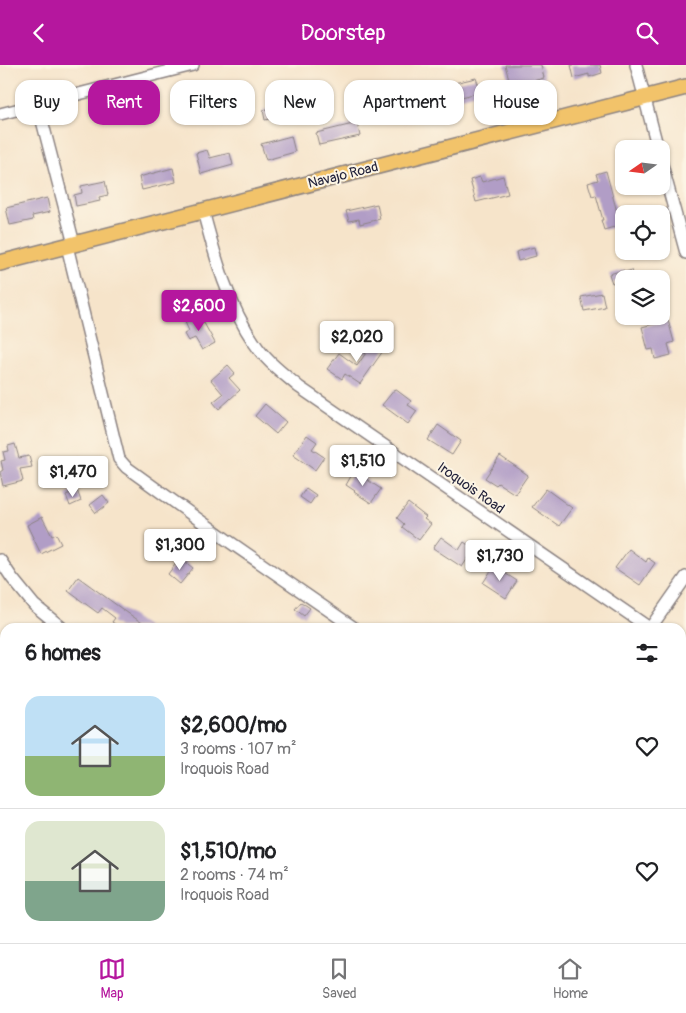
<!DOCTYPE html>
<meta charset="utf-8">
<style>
body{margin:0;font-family:Pangolin,sans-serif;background:#f2f2f2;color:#202124;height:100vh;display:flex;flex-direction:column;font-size:19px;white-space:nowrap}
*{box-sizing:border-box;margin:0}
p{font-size:16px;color:#757577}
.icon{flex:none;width:28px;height:28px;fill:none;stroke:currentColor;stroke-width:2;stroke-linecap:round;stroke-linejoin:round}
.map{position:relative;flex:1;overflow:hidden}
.sheet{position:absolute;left:0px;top:558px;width:686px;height:321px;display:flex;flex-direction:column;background:#fff;border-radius:15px 15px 0 0;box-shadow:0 1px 4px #0004}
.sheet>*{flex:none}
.top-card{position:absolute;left:15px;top:15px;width:656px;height:45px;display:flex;gap:10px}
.needle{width:32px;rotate:256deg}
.buttons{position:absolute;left:615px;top:75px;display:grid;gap:10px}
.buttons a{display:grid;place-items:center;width:55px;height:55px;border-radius:10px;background:#fff;box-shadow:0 1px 4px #0004;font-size:25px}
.price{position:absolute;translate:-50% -42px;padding:0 11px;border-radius:5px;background:#fff;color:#222;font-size:16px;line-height:32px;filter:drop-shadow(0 1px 2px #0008)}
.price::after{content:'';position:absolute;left:50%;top:30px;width:15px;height:11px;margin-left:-8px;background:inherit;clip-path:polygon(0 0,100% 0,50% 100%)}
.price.selected{background:#b5179e;color:#fff}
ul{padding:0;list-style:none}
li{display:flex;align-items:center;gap:15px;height:125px;padding:0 25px}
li+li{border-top:1px solid #e0e0e0}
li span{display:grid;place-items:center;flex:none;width:140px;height:100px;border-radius:15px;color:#555}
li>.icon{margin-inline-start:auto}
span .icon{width:60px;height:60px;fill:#fffc;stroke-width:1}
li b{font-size:21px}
h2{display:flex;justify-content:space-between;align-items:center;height:60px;padding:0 25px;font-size:21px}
.chip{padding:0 18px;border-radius:15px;background:#fff;box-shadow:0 1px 4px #0004;font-size:18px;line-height:45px}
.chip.selected{background:#b5179e;color:#fff}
header{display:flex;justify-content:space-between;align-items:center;height:65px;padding:0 25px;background:#b5179e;color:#fff;font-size:22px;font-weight:600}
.tabs{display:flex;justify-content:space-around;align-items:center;height:70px;border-top:1px solid #e0e0e0;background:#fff;font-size:14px;color:#757577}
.tabs a{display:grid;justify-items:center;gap:2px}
.tabs .selected{color:#b5179e}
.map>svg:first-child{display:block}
</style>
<header><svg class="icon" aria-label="back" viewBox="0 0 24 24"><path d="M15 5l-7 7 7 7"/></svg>Doorstep<svg class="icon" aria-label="search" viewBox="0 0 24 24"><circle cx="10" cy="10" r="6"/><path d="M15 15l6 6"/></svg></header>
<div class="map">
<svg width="686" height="878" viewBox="0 0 686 878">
<rect width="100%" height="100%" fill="#fcf5e5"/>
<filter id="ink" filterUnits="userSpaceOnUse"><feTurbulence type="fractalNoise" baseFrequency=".02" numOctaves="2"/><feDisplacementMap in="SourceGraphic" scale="10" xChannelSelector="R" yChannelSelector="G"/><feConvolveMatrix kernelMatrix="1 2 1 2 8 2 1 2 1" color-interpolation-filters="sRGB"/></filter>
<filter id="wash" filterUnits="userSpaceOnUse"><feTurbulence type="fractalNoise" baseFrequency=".0096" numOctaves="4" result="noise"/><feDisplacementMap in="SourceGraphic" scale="20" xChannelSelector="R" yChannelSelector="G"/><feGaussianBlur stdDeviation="1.12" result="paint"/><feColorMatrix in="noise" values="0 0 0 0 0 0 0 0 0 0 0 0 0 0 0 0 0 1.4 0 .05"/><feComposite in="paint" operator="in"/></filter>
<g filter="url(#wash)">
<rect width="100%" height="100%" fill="#f6e4ca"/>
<g id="blocks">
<!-- building -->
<g fill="#b19dc6">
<polygon points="505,0 541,0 544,13 511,22"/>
<polygon points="571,0 600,0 602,8 589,12 589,9 574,13"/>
<polygon points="476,13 481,27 454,34 450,19"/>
<polygon points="404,26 406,31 414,29 418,46 398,52 397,49 385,52 382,37 394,34 393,30"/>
<polygon points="272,43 274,53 265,55 263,45"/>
<polygon points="357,58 360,71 319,80 316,68"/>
<polygon points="291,71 295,87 266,95 261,79"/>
<polygon points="207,85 210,93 230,88 233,100 201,109 196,88"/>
<polygon points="173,103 176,117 142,125 139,112"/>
<polygon points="606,106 618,151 624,149 624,159 604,165 601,155 603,155 596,130 592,131 588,118 598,115 596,109"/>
<polygon points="503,111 508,129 476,137 470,115 480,112 482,117"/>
<polygon points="105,116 108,130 99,132 100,136 76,141 74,130 82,128 81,121"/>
<polygon points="47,133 50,147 32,151 33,155 10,160 6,143"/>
<polygon points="377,139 380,154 360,159 359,154 349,156 346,146"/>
<polygon points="534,182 536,191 518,196 516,187"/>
<polygon points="624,205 625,207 632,205 634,214 624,214 624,215 612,218 609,209"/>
<polygon points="602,228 605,242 584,246 581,232"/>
<polygon points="199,249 215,278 202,285 195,273 188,276 184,269 189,266 185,257"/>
<polygon points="668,255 674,277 668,279 671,290 655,294 653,284 648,285 642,262"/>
<polygon points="369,275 377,281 379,278 385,283 360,319 345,309 342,314 327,304 339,288 357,301 366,288 362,285"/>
<polygon points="228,300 235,308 229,313 240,325 219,344 213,337 223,329 211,315"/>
<polygon points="395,324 411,336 408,340 417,346 408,359 382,340"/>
<polygon points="265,339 286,357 276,369 255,351"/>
<polygon points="438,360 461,376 452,390 428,375"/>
<polygon points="307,370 317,377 312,384 324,392 315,405 293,390"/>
<polygon points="15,379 19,393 29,391 32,402 20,404 23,416 3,421 0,407 3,405 1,396 5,395 3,387 9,386 8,381"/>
<polygon points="500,391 528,410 515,429 498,418 496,420 485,413"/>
<polygon points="77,393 80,405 62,409 59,397"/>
<polygon points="354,406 381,424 371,438 354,427 355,426 346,420"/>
<polygon points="306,423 316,430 310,439 300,432"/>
<polygon points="546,424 572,443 559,461 532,442"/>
<polygon points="77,425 81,436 70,441 66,430"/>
<polygon points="103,430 109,438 96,448 90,440"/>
<polygon points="408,438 426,452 424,454 431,459 419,475 402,462 404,459 397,453"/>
<polygon points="42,452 52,471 56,469 61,479 41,489 27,460"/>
<polygon points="441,472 459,485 464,477 474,484 462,502 433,483"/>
<polygon points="629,484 646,497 648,493 655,498 640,520 615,503"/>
<polygon points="180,493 193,503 180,519 168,509"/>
<polygon points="494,501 517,516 506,533 483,518"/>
<polygon points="78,512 122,544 148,562 119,562 112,557 115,553 102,543 98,548 68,526"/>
<polygon points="301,537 310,543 304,551 295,544"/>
</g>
</g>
</g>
<g filter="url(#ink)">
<use href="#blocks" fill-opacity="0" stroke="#8c8382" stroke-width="1"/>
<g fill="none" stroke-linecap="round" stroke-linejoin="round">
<!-- minor casing -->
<g stroke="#8c8382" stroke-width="14">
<g id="minor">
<polyline points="636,0 658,84"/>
<polyline points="38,40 74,179"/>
<polyline points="0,49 193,0"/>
<polyline points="661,96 686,188"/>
<path d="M203,146C215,191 228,240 255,279C266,296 284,309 299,322L648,562"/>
<polyline points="67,181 119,394 126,402 227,475 353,562"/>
<polyline points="0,495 12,513 34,540 61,562"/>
<polyline points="651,562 686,512"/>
<polyline points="681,586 686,589"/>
<polyline points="681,790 686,793"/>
<polyline points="6,874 12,878"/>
<polyline points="511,874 517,878"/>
<polyline points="433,878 436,874"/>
</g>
</g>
<!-- major casing -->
<g stroke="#8c8382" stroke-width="18">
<polyline id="major" points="0,198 686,22"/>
</g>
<!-- minor -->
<use href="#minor" stroke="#fff" stroke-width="11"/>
<!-- major -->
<use href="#major" stroke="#f2c36a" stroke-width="15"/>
</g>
</g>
<g text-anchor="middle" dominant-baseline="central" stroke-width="4" stroke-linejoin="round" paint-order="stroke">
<!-- street labels -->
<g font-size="14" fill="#22223b" stroke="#fcf5e5">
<text transform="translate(343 110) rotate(-14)">Navajo Road</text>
<text transform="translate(471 423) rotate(35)">Iroquois Road</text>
</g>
</g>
</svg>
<div class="buttons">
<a><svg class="needle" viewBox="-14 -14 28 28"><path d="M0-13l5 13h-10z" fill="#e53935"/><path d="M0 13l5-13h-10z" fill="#757577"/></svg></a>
<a><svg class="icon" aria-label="locate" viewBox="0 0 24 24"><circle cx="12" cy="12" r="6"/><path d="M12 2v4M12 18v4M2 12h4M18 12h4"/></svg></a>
<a><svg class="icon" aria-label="layers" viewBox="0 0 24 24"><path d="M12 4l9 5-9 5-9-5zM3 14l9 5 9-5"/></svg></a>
</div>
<b class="price selected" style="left:199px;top:267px">$2,600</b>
<b class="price" style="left:357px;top:298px">$2,020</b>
<b class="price" style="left:363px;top:422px">$1,510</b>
<b class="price" style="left:73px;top:433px">$1,470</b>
<b class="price" style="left:180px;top:506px">$1,300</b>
<b class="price" style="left:500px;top:517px">$1,730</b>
<div class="top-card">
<a class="chip">Buy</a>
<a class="chip selected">Rent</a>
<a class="chip">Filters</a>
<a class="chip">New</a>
<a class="chip">Apartment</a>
<a class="chip">House</a>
</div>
<section class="sheet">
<h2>6 homes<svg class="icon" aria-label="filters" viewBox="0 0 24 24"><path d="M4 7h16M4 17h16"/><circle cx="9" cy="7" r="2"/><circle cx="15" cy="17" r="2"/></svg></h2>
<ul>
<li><span style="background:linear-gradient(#bfe0f5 60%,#8fb573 0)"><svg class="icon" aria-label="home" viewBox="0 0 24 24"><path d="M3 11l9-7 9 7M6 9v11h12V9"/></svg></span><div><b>$2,600/mo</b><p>3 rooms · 107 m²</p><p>Iroquois Road</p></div><svg class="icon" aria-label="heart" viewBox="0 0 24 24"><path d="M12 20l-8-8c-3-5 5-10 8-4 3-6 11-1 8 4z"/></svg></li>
<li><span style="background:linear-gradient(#dfe7d0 60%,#7fa58c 0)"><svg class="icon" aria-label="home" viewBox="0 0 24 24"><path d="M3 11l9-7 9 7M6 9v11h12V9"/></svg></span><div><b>$1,510/mo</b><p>2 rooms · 74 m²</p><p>Iroquois Road</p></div><svg class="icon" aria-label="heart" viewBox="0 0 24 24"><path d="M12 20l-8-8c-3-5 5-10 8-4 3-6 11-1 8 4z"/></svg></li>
</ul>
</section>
</div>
<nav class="tabs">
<a class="selected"><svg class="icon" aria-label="map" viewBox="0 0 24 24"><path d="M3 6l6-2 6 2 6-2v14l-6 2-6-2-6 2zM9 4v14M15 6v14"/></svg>Map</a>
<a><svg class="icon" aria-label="saved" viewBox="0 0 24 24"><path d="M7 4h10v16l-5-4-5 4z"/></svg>Saved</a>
<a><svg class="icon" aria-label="home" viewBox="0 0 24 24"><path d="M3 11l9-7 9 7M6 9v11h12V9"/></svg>Home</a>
</nav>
